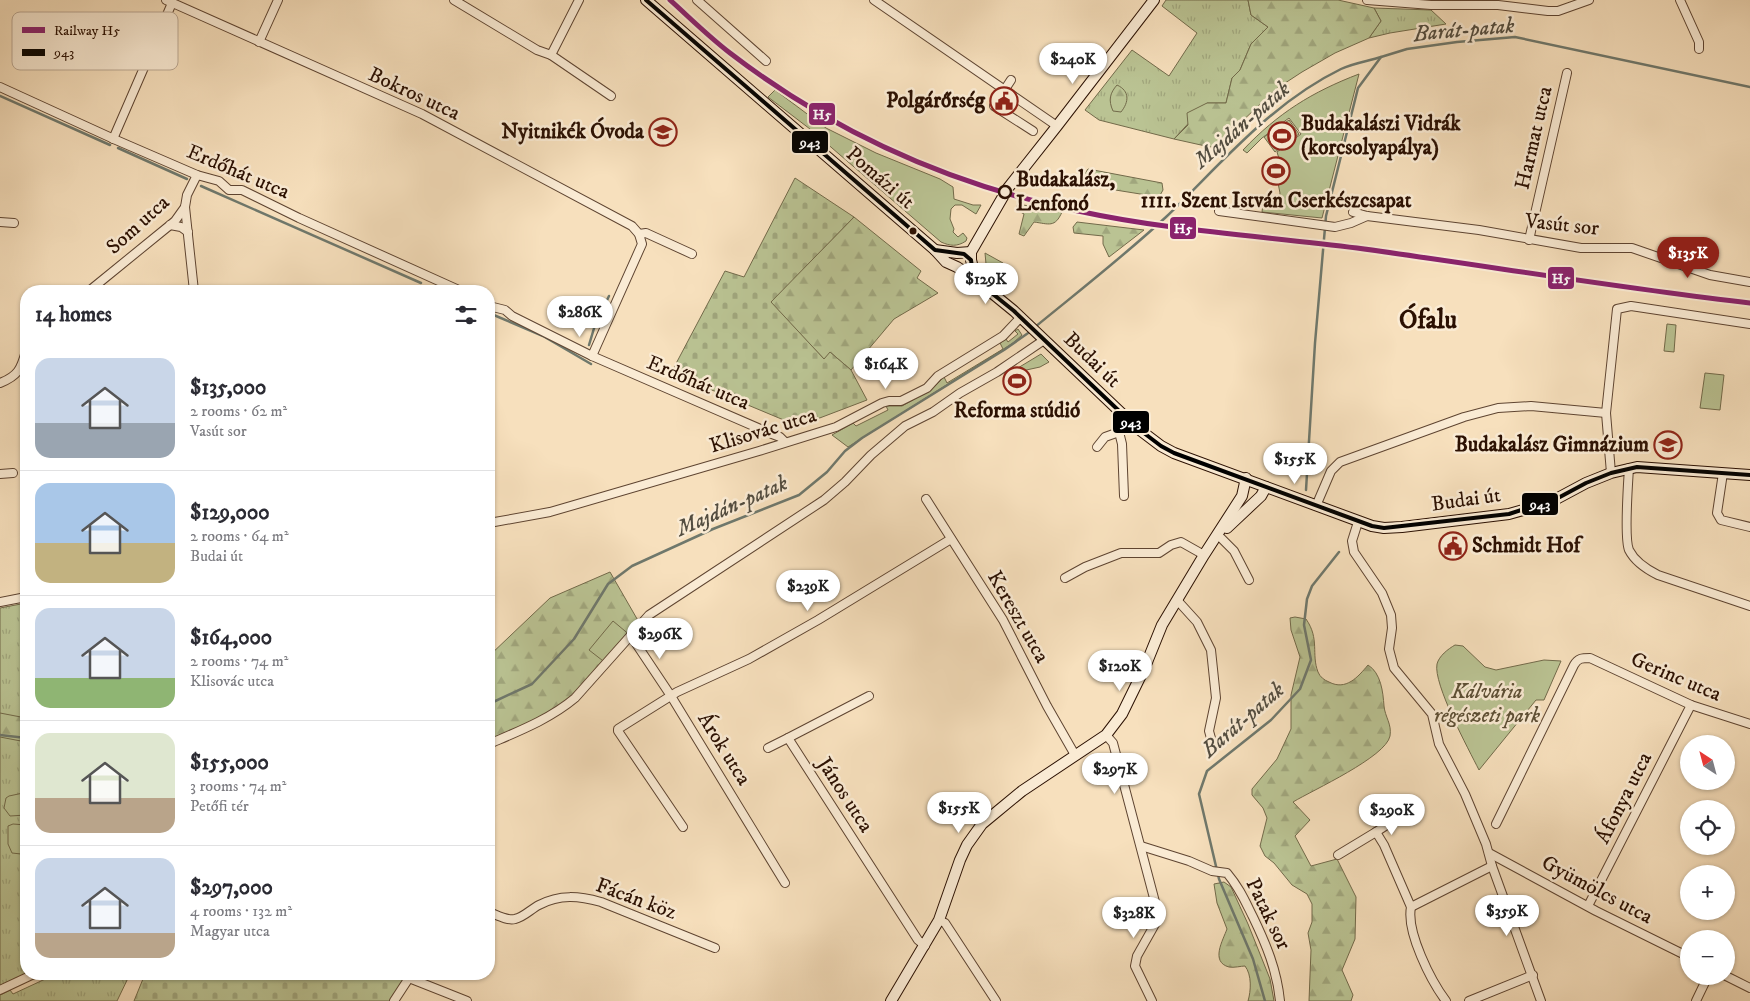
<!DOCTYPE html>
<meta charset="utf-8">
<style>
body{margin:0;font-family:"IM FELL DW Pica",serif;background:#f2f2f3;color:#2b2b33;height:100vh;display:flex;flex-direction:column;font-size:19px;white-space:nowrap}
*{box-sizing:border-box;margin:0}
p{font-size:16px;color:#7c7c81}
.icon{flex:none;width:28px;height:28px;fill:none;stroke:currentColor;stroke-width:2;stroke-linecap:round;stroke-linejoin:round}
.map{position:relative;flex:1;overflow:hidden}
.panel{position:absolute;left:20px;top:285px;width:475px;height:695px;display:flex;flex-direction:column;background:#fff;border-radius:20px;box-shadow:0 1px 4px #0004}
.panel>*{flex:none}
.needle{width:32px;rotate:324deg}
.fabs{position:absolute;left:1680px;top:735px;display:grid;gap:10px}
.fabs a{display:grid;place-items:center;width:55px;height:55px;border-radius:50%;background:#fff;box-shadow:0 1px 4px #0004;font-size:25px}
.price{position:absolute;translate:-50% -42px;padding:0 11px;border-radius:18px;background:#fff;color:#222;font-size:16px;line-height:32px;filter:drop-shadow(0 1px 2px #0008)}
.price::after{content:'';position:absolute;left:50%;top:30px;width:15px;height:11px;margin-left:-8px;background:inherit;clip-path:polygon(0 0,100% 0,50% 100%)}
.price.current{background:#8f2418;color:#fff}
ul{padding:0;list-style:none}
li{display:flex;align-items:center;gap:15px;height:125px;padding:0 15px}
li+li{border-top:1px solid #e1e1e2}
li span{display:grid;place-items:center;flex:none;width:140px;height:100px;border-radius:15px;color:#555}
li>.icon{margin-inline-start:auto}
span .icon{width:60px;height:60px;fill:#fffc;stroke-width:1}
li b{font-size:21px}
h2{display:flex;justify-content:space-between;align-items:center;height:60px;padding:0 15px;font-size:21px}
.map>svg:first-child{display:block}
</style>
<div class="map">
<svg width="1750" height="1001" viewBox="0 0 1750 1001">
<defs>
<pattern id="grass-tufts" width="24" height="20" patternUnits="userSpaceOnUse" patternTransform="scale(1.25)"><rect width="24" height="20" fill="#bac393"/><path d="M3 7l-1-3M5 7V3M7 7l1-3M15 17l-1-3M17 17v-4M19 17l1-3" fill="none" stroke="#a0a67d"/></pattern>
<pattern id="forest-firs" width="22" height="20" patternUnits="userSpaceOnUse" patternTransform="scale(1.25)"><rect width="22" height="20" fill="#bac393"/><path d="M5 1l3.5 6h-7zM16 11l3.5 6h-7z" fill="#a0a67d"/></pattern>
<pattern id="cemetery-stones" width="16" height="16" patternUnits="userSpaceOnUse" patternTransform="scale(1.25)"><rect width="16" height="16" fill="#bac393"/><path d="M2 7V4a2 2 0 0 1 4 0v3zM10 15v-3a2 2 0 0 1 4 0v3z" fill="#a0a67d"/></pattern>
</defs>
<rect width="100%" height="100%" fill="#f7e0bd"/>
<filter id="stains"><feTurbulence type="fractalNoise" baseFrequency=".004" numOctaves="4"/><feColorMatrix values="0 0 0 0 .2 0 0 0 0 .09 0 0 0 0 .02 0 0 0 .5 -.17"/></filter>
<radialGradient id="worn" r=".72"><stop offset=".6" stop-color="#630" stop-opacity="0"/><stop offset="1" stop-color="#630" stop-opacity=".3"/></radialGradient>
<!-- grass -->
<g fill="url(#grass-tufts)" stroke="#726a4a">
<polygon points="1166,0 1248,0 1251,15 1268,27 1251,44 1240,70 1232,78 1226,103 1207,103 1174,139 1099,120 1085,110 1132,50 1169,76 1197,33 1162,6"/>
<polygon points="1374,8 1431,10 1446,24 1390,33 1369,38 1381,21"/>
<polygon points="26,603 26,974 0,990 0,608"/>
<polygon points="56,974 130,974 117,1001 0,1001 0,995 10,990 13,994"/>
</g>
<!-- forest -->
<g fill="url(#forest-firs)" stroke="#726a4a">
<polygon points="1248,0 1338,0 1374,8 1381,21 1369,38 1335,53 1302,72 1276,89 1216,146 1210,147 1174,139 1188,125 1187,113 1207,103 1226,103 1232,78 1240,70 1251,44 1268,27 1251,15"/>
<path d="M1117,85C1130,91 1129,102 1121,112L1113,111C1108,100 1110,93 1117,85Z"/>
<polygon points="1088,169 1162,183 1163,190 1159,197 1078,184"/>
<path d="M1018,204L1062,212C1055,228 1049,224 1034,222L1024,236L1019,234L1024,214L1015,209Z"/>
<polygon points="854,217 921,271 917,278 938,293 894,319 851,370 831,353 824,359 770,302"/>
<polygon points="1077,222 1144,230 1109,257 1103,244 1103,236 1074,233 1073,227"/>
<polygon points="610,572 640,624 575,698 489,744 489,656 550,598"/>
<path d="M1295,617L1306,619C1320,639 1311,654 1318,672C1320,677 1324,680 1329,682C1346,691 1358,677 1368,665C1381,673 1383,692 1384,706C1385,717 1392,724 1390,736C1386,757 1313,790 1293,802L1310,820L1295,836L1311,866L1337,859L1356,897L1355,939L1342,970L1353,995L1351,1001H1309L1311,950L1308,933L1312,922V904L1307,894L1292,885L1274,863L1265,856L1260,846L1267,818L1263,808L1252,795V789L1277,759L1291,729V695L1300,657L1291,630L1290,618Z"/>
<polygon points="0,713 26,718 26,742 0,737"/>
<path d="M1224,882L1231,887L1248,924L1270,979L1274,1001H1248C1251,991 1252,975 1245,966C1241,966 1234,968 1229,967C1210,962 1223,940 1227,929L1217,903L1214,884Z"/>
</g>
<!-- cemetery -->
<g fill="url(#cemetery-stones)" stroke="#726a4a">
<polygon points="795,178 854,217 771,302 824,359 830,352 851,370 867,400 796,427 791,423 671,373 725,271 744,277"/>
<polygon points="145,974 409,974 394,1001 134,1001"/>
</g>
<!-- green -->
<g fill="#bac393" stroke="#726a4a">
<path d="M1359,74L1322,218L1262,212L1263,204L1278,207L1280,193L1277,178L1284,175L1277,152L1301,134L1289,118L1262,138L1247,153L1243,150C1278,113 1312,92 1359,74Z"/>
<path d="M775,90L826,128L876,153L940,179L953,187L954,199L973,205H981L976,214L962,205H955L951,209L950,219L954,229L953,232L958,237L963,233L967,238L966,241C957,247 950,246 941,242L810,129L768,97Z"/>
<polygon points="1289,120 1299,134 1275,152 1264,137"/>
<polygon points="985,253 1003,263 993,274 986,264"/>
<polygon points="1667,324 1676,325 1674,352 1664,351"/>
<polygon points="1018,329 1022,335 1013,343 848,447 832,435 853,423 856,426 888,410 886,406 902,406 918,397 930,391 944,377 947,383 1003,349 1000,343 1006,339 1008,342 1018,334 1015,331"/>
<polygon points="1041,354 1049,362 1040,367 1008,374"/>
<polygon points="1705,373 1724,375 1720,410 1700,408"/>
<polygon points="613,621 631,636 607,664 589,650"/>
<path d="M1455,645L1463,646L1485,667L1496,670L1544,660L1561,661L1544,700H1536L1479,770C1469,750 1433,684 1437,664C1439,656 1448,649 1455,645Z"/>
<polygon points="23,793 26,795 26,815 10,816 4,808 6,798 9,796"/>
<polygon points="13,824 26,825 26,852 21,854 12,853 8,844 8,826"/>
</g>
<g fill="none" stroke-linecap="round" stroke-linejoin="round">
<!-- stream -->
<g stroke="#6f786c" stroke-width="2.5">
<polyline points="0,96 110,145"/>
<polyline points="118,148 187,179"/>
<polyline points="201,186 421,283"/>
<polyline points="431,287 440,291"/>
<polyline points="489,313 543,336 591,364"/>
<path d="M1035,327C1079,291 1124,256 1166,217C1221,164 1271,103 1341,69C1354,63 1369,61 1381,57"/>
<polyline points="589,345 595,325 609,296"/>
<polyline points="1306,490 1315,343 1326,216 1358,88 1381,57 1407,49 1457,42 1515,37 1750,87"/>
<polyline points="489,704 532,684 574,639 608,584 632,566 713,529 799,495 827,472 845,451 862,438 1004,350 1031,331"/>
<polyline points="0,735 26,738"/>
<polyline points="1265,1001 1253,959 1219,879 1199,794 1207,771 1271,720 1300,689 1311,660 1304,625 1307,599 1312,586 1339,552"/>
</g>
<!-- street casing -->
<g stroke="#5e4431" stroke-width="10">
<g id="street">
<polyline points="166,0 422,114 632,226 639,234 642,244 592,356"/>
<polyline points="454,0 537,50 551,55 611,96"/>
<polyline points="697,0 766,61"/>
<polyline points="874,0 1057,126"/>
<polyline points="1367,0 1431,5 1498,5 1548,11 1558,11 1589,0"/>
<polyline points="1680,0 1699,42 1699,49"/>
<polyline points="259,42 278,0"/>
<polyline points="551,55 579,0"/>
<polyline points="1011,80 994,106 1033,131"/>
<polyline points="0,87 116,140 197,175 219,181 229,190 242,190 299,218 461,291"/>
<polyline points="113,139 172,3"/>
<polyline points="185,207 194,291"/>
<polyline points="1219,211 1335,227 1351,223 1367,216"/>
<polyline points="1353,212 1367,216 1479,230 1581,248 1632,248 1710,275 1750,282"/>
<polyline points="0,222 14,223"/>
<polyline points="170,225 181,227 188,232"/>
<polyline points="639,234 646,233 692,254"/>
<polyline points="1529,240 1567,73"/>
<polyline points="89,291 175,221 185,207 187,195 197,175"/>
<polyline points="489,306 505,310 512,316 592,356 772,434 780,437 785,442"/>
<path d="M0,383C18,376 21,369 26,351"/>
<polyline points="1119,432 1122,444 1124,496"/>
<polyline points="1097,447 1105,437 1119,432"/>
<path d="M1629,468C1628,484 1624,538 1629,550C1635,562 1646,569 1658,575L1750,606"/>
<polyline points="1611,473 1606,413 1617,309 1631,306 1750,324"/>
<polyline points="1723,473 1717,513 1721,520 1750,527"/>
<polyline points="0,474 13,473"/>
<polyline points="926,499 1003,620 1047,706 1075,755"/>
<polyline points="1316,506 1331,471 1340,462 1464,417 1498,408 1531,406 1606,413"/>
<polyline points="1358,522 1352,541 1354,552 1382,593 1391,615 1392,628 1389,649 1394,668 1432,714 1439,744 1465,794 1486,844 1492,866 1541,1001"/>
<polyline points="489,523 550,512 759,451 836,427 882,403 889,401 901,401 927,388 938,376 1003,336 1021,317"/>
<polyline points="1218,535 1234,551 1249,580"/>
<polyline points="1065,578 1085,567 1121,553 1159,553 1171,545 1181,542 1204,555"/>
<polyline points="1177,600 1197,622 1211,650 1216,698 1209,731 1214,749"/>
<polyline points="0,602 26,597"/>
<polyline points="631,636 671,696 785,883"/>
<polyline points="869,696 788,738 918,940 925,946"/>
<polyline points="1106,735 1113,743 1159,917 1137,956 1135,966 1152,1001"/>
<path d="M489,744C519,731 550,719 575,698L649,615L824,500L845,482L871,455L905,426L933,412L960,393L997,372L1044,340"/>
<polyline points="768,748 788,738"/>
<path d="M1496,824L1574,665C1578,658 1582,658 1590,658L1691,705L1750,724"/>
<polyline points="683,827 618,731 618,729 677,692 749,659 818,620 951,539"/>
<polyline points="1376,832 1411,809"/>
<path d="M1141,846L1189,861L1212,871L1227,873C1239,887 1245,901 1253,917C1266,944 1277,970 1280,1001"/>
<polyline points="1489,853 1596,911 1689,957"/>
<path d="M1338,855L1376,832L1384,845L1411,907C1406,932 1431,981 1446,1001"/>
<polyline points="1588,906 1691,705"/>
<polyline points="1411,907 1492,866"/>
<path d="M489,912C497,915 507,921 515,919C524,917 531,909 539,905C560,894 579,896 601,902L715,948"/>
<polyline points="939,920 945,923 996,1001"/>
<polyline points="1726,976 1750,988"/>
<polyline points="409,978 467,1001"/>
<polyline points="0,990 34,974"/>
<polyline points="394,1001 409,978 409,974"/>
<polyline points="1469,1001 1533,975"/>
<polyline points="1696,1001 1708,976"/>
</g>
</g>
<!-- secondary casing -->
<g stroke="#2b1002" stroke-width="12">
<g id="secondary">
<polyline points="646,0 935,250 946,262 957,267 976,280 1014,311 1136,427 1161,446 1174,453 1372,526 1384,528 1402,527 1509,514 1530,508 1558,498 1586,483 1611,473 1637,467 1750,475"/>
<polyline points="935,250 957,253 971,252"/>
<polyline points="976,280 971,260 971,252 1008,188 1057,126 1154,0"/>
<polyline points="1227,528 1261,496 1266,487"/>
<polyline points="891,1001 939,920 960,860 967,845 982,824 1022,791 1106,735 1122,714 1145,667 1162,625 1204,555 1242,496 1246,478"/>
</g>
</g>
<!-- street -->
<use href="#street" stroke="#faebd4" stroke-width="8"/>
<!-- secondary -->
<use href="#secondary" stroke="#faebd4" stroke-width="10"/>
<!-- bus-1 casing -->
<g stroke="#faebd4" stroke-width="8">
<polyline id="bus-1" points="646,0 935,250 964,254 971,260 973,274 978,282 1014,311 1136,427 1161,446 1174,453 1372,526 1384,528 1509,514 1558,498 1586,483 1611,473 1637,467 1750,475"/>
</g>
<!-- bus-1 -->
<use href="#bus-1" stroke="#000" stroke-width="4"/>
<!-- rail-1 casing -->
<g stroke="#faebd4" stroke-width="9">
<path id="rail-1" d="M670,0C690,18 709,37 730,53C833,132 951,185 1078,211C1170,231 1264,236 1357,248C1488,266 1619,288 1750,303"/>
</g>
<!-- rail-1 -->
<use href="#rail-1" stroke="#8a236c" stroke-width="5"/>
</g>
<!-- icons -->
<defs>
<g id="civic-ring" transform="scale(1.4375)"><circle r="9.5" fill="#faebd4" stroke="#8f2418" stroke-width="1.5"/><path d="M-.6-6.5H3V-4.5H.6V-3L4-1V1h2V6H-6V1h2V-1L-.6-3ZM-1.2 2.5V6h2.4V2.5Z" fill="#8f2418"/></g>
<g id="school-ring" transform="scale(1.4375)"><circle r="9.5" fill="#faebd4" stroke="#8f2418" stroke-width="1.5"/><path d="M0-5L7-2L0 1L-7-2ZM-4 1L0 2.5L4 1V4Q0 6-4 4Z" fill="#8f2418"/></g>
<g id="stadium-ring" transform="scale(1.4375)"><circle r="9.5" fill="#faebd4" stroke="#8f2418" stroke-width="1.5"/><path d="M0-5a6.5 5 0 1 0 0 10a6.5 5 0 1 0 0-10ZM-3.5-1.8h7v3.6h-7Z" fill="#8f2418"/></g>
</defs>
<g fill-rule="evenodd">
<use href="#civic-ring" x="1004" y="101"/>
<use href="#school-ring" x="663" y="132"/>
<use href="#stadium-ring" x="1282" y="136"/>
<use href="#stadium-ring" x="1276" y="171"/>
<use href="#stadium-ring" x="1017" y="381"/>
<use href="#school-ring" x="1668" y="445"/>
<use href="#civic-ring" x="1453" y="546"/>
</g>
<!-- markers -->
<circle fill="#faebd4" stroke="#2b1002" stroke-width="2.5" cx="1005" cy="192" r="6"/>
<circle fill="#2b1002" stroke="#faebd4" stroke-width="2" cx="913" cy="231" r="4.5"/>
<g text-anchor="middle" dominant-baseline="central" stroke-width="5" stroke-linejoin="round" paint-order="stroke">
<!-- street labels -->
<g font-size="21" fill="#2b1002" stroke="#faebd4">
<text transform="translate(414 94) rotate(25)">Bokros utca</text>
<text transform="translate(1534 138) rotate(-77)">Harmat utca</text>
<text transform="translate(238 172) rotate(23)">Erdőhát utca</text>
<text transform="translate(880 178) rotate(41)">Pomázi út</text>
<text transform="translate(138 225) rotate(-42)">Som utca</text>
<text transform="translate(1562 225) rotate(6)">Vasút sor</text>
<text transform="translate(1092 360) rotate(44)">Budai út</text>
<text transform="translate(698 383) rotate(23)">Erdőhát utca</text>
<text transform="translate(763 431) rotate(-17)">Klisovác utca</text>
<text transform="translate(1466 500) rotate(-8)">Budai út</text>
<text transform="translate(1018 617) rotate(60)">Kereszt utca</text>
<text transform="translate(1676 677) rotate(23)">Gerinc utca</text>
<text transform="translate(724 749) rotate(58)">Árok utca</text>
<text transform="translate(845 795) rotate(57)">János utca</text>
<text transform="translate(1624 798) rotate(-63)">Áfonya utca</text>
<text transform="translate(1597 890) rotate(28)">Gyümölcs utca</text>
<text transform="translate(636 899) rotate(20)">Fácán köz</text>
<text transform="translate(1268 914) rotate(64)">Patak sor</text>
</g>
<!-- poi labels -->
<g font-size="21" font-weight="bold" fill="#2b1002" stroke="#faebd4" text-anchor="end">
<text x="985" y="101">Polgárőrség</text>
<text x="1301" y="124" text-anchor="start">Budakalászi Vidrák<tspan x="1301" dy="24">(korcsolyapálya)</tspan></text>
<text x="644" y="132">Nyitnikék Óvoda</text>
<text x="1276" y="201" text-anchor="middle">1111. Szent István Cserkészcsapat</text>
<text x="1017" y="411" text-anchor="middle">Reforma stúdió</text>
<text x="1649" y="445">Budakalász Gimnázium</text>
<text x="1472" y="546" text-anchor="start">Schmidt Hof</text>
</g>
<!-- stop labels -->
<g font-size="21" font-weight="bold" fill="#2b1002" stroke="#faebd4" text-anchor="start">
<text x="1016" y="180">Budakalász,<tspan x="1016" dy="24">Lenfonó</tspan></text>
</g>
<!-- park labels -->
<g font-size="21" font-style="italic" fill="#5d4f35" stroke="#faebd4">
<text x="1487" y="692">Kálvária<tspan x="1487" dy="24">régészeti park</tspan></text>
</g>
<!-- water labels -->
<g font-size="22" font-style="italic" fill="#534d40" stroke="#faebd4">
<text transform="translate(1464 30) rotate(-5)">Barát-patak</text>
<text transform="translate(1242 125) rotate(-41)">Majdán-patak</text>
<text transform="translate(732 506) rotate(-24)">Majdán-patak</text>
<text transform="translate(1243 720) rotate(-41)">Barát-patak</text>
</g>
<!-- district labels -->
<g font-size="26" font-weight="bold" fill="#2b1002" stroke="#faebd4">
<text x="1428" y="320">Ófalu</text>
</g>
</g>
<!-- legend -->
<rect x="12" y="12" width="166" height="58" rx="8" fill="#faebd4" stroke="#bca995" stroke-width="1"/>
<rect x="22" y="27" width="23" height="6" fill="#8a236c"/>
<rect x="22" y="49" width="23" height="7" fill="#000"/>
<g font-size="14" fill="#2b1002">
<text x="54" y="35">Railway H5</text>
<text x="54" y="57">943</text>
</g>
<g stroke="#faebd4" stroke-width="2">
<rect x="808" y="102" width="28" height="24" rx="5" fill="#8a236c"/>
<rect x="791" y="130" width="38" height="24" rx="5" fill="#000"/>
<rect x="1169" y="216" width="28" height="24" rx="5" fill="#8a236c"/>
<rect x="1547" y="266" width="28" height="24" rx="5" fill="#8a236c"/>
<rect x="1112" y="410" width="38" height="24" rx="5" fill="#000"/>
<rect x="1521" y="492" width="38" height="24" rx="5" fill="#000"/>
</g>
<g font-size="14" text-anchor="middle" font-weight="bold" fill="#fff">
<text x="822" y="119">H5</text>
<text x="810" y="147">943</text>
<text x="1183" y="233">H5</text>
<text x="1561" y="283">H5</text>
<text x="1131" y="427">943</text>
<text x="1540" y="509">943</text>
</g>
<rect width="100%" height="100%" filter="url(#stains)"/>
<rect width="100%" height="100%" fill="url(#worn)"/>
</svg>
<div class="fabs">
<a><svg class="needle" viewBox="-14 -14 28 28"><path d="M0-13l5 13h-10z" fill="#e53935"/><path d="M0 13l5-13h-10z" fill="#7c7c81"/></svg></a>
<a><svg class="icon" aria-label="locate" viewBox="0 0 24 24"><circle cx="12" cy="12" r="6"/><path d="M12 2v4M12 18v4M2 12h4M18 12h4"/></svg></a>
<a>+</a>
<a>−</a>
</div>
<b class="price" style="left:1073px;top:85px">$240K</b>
<b class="price current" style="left:1688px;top:279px">$135K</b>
<b class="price" style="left:986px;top:305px">$129K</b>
<b class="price" style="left:580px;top:338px">$286K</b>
<b class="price" style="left:886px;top:390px">$164K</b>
<b class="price" style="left:1295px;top:485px">$155K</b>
<b class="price" style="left:808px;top:612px">$239K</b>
<b class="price" style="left:660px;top:660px">$296K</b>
<b class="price" style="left:1120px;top:692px">$120K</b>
<b class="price" style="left:1115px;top:795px">$297K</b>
<b class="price" style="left:959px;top:834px">$155K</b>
<b class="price" style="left:1392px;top:836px">$290K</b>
<b class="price" style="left:1507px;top:937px">$359K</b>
<b class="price" style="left:1134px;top:939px">$328K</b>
<section class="panel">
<h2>14 homes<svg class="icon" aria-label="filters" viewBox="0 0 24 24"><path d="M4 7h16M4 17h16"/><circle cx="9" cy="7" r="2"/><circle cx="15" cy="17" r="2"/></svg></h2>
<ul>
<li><span style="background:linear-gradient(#c9d6e8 65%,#9aa5b1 0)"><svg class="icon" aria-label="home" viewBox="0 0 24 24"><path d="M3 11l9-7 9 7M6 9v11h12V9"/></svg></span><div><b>$135,000</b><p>2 rooms · 62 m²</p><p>Vasút sor</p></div></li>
<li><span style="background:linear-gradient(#a9c7e8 60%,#c2b280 0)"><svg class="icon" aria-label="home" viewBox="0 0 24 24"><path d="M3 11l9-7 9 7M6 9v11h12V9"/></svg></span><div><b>$129,000</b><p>2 rooms · 64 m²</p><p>Budai út</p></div></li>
<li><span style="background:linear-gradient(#c9d6e8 70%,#8fb573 0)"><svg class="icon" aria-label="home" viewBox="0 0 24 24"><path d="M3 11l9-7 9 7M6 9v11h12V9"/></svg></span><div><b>$164,000</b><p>2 rooms · 74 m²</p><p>Klisovác utca</p></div></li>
<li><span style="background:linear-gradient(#dfe7d0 65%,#b9a48a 0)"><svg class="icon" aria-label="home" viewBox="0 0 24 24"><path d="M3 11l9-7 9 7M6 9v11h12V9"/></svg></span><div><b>$155,000</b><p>3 rooms · 74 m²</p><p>Petőfi tér</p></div></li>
<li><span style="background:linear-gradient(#c9d6e8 75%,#b9a48a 0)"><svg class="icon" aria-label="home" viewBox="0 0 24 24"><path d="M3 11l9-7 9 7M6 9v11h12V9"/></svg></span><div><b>$297,000</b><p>4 rooms · 132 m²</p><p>Magyar utca</p></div></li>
</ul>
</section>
</div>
